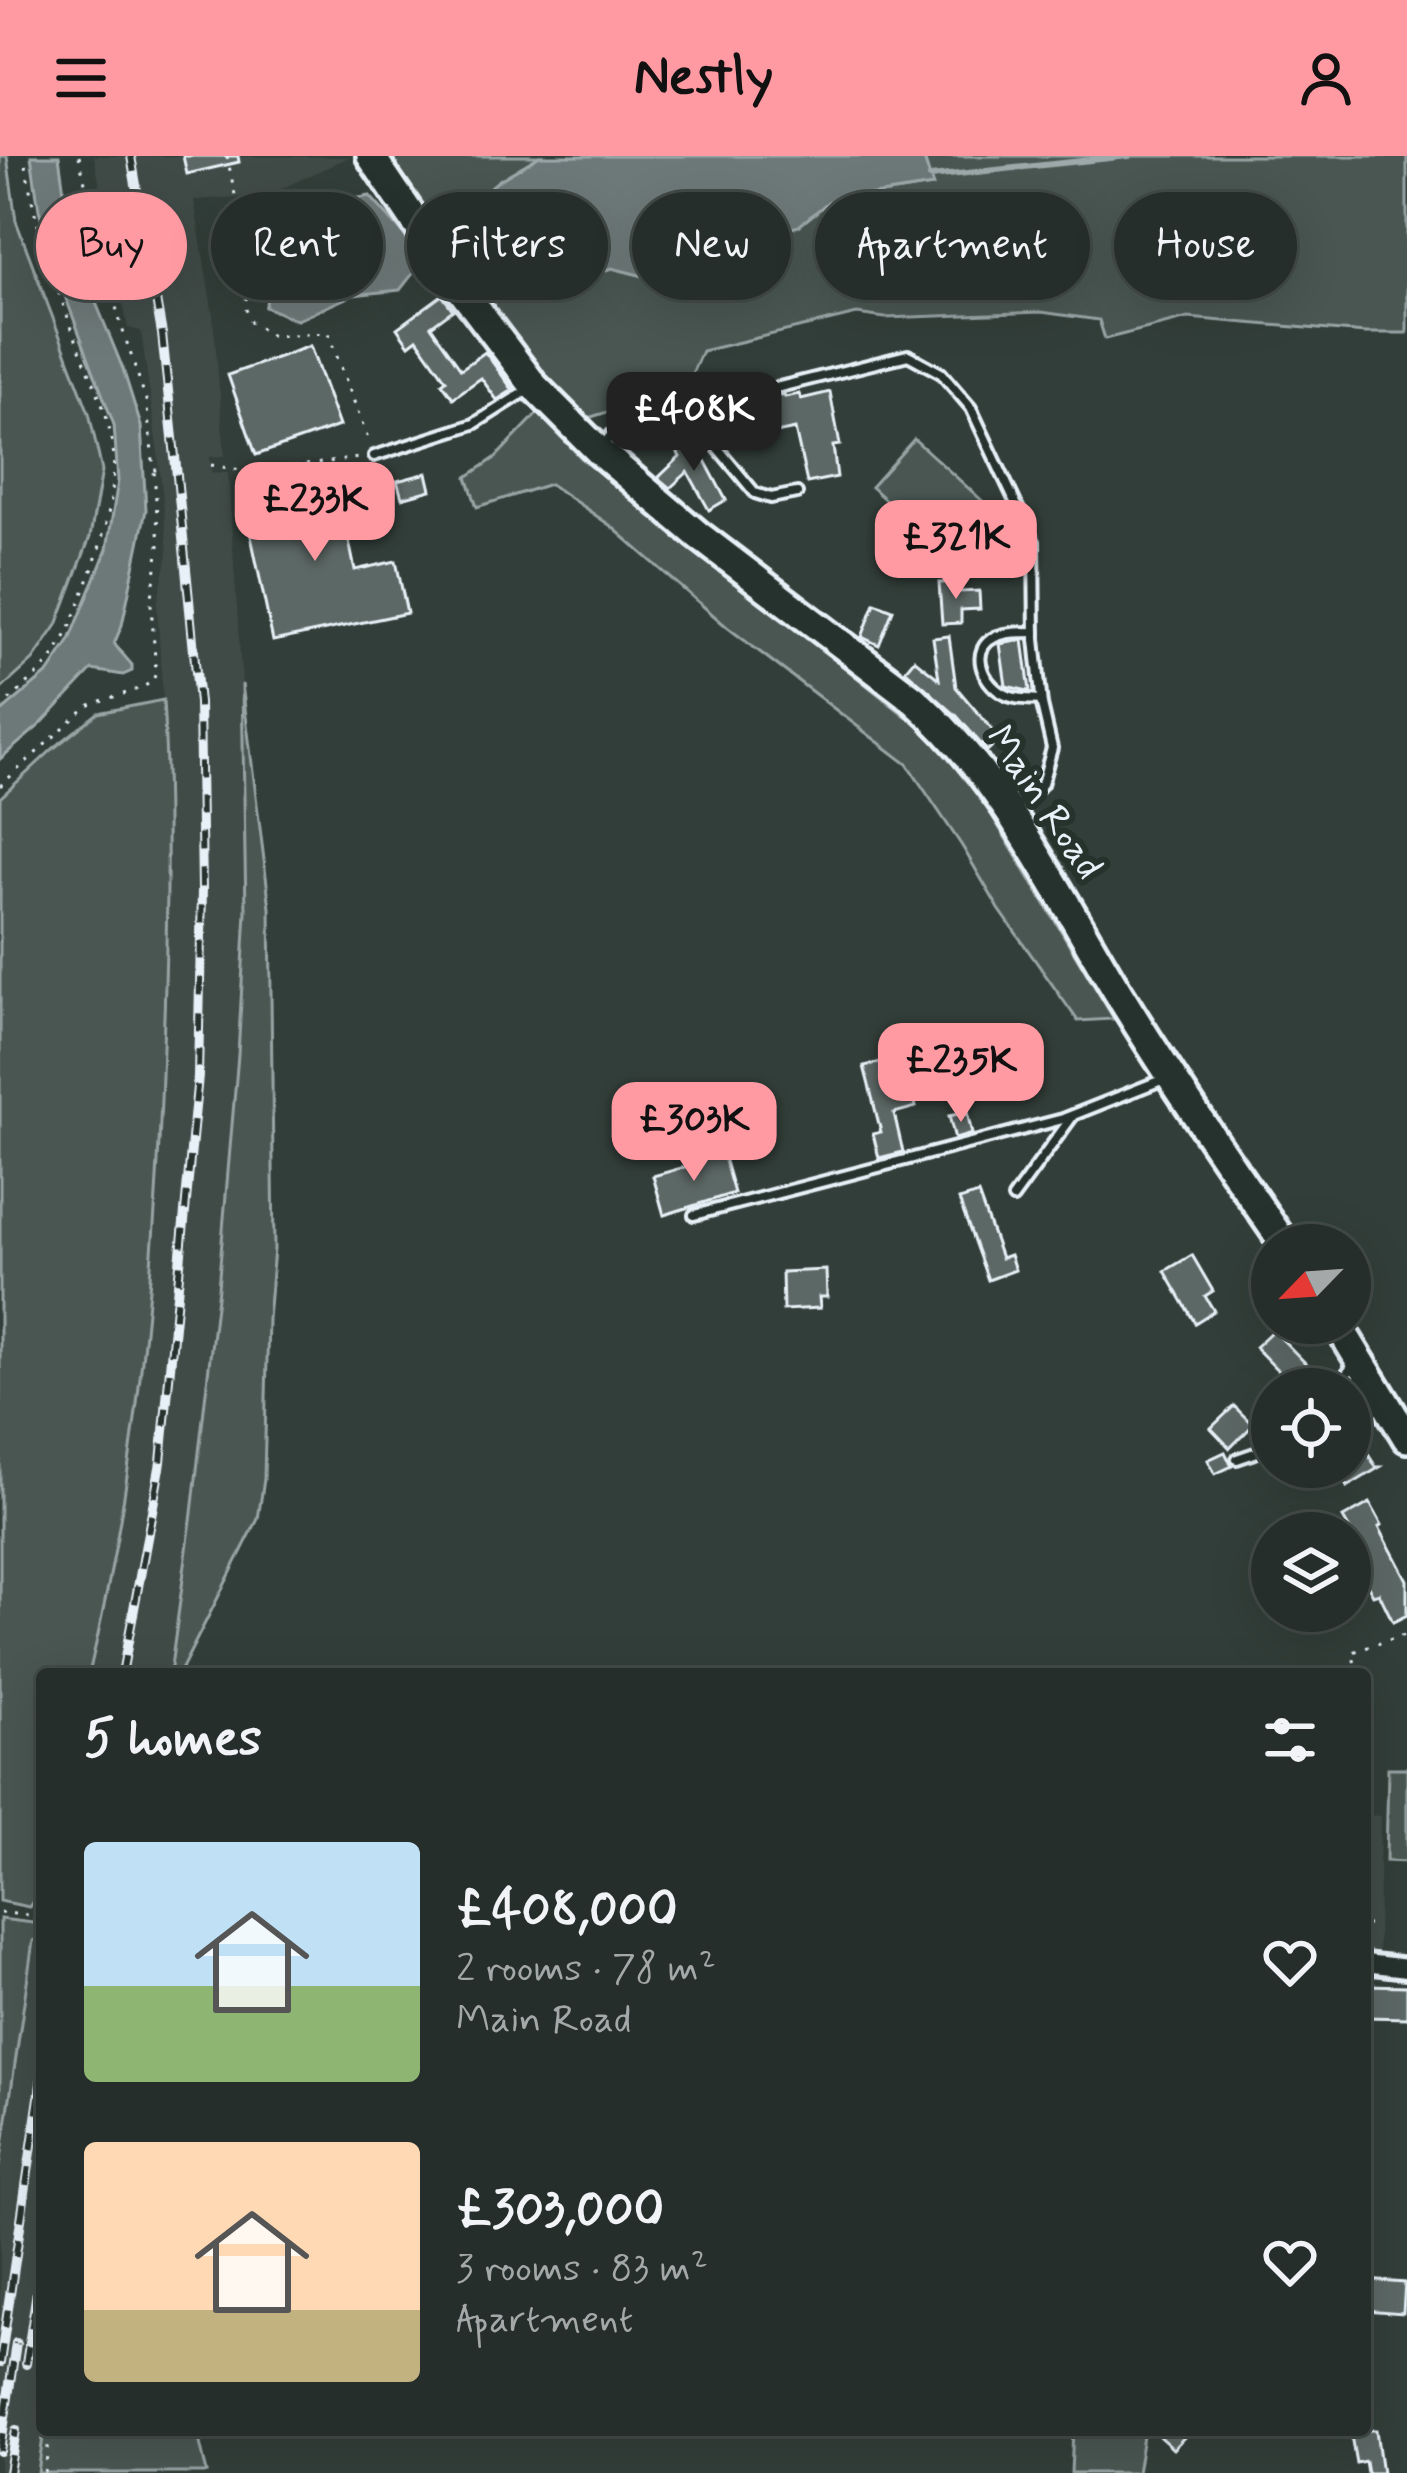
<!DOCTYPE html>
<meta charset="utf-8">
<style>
body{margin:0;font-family:Mynerve,sans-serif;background:#323a37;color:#f1f3f6;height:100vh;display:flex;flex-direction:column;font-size:45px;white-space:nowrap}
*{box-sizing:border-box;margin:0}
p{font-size:39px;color:#a4a8a9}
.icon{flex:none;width:66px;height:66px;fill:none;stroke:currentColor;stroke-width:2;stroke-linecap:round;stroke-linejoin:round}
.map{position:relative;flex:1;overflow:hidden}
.panel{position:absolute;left:36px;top:1512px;width:1335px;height:768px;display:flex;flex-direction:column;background:#262e2b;border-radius:12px;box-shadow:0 12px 48px #0002,0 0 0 3px #424a47}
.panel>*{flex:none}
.top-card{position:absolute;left:36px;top:36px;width:1335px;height:108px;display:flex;gap:24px}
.needle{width:78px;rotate:245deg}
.tools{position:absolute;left:1251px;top:1068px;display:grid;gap:24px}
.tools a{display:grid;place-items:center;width:120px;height:120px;border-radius:50%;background:#262e2b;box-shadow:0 12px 48px #0002,0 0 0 3px #424a47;font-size:60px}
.price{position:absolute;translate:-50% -102px;padding:0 27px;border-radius:24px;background:#ff9aa2;color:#111;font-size:39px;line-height:78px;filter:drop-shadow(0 3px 6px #0008)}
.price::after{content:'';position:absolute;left:50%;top:72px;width:36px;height:27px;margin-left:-18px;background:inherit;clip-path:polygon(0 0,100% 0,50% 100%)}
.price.current{background:#222;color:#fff}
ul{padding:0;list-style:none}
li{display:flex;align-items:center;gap:36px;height:300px;padding:0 48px}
li span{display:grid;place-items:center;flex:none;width:336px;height:240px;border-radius:12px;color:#555}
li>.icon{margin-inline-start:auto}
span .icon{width:144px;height:144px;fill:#fffc;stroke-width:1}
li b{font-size:51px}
h2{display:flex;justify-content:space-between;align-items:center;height:144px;padding:0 48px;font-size:51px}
.pill{padding:0 42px;border-radius:54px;background:#262e2b;box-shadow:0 12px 48px #0002,0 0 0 3px #424a47;font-size:42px;line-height:108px}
.pill.current{background:#ff9aa2;color:#111}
header{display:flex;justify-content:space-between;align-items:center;height:156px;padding:0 48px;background:#ff9aa2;color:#111;font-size:54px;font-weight:700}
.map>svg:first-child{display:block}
</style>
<header><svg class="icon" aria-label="menu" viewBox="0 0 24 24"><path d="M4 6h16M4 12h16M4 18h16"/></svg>Nestly<svg class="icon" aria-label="person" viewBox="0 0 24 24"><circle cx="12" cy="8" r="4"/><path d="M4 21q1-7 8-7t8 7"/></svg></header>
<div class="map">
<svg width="1407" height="2317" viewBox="0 0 1407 2317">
<rect width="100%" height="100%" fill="#323e39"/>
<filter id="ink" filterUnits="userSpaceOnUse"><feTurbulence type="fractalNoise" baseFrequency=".00833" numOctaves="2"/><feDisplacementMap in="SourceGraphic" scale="24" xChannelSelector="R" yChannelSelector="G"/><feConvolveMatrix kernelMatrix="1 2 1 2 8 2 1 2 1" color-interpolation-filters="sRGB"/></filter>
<g filter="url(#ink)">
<!-- built -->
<g fill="#3f4b46">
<polygon points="94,0 349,1 268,39 194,44 213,159 225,300 210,301 211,317 228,317 242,528 270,752 274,1093 268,1163 264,1323 258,1363 179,1518 89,1518 129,1310 161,951 167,772 167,611 157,448 168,398 159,305 141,175 128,172"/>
<polygon points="1365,1659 1380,1660 1378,1799 1365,1798"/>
<polygon points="42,1780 43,2274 38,2317 0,2317 0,2010 33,1785"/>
</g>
<!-- green -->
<g fill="#495651" stroke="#98a4a4" stroke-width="3">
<polygon points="0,0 7,0 16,65 89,257 102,315 90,381 57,469 33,504 0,534"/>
<polygon points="384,0 540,0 498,25 578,122 612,112 652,122 679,100 799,70 828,46 932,30 923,0 1407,0 1407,177 1365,177 1188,162 1105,183 1099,164 1041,156 885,162 857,158 702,195 686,231 582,264 531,208 462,115"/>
<polygon points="538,257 583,304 941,588 988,653 1114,863 1078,865 999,753 962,690 907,608 727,471 611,370 550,328 477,351 467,321 495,302"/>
<polygon points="914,283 987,349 944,397 871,331"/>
<polygon points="242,528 270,752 274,1093 268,1163 264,1323 258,1363 179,1518 170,1518 192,1357 218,1132 238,899 246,755"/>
<path d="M163,544C170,660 167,776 163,892C156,1102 138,1313 89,1518H42V1717L37,1739L29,1751L0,1745V642L54,592L98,557Z"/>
<polygon points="1388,1612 1407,1612 1407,1706 1386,1705"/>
<polygon points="0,1763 42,1768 42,1780 33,1785 0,2010"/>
<polygon points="44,2274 197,2274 207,2317 38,2317"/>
<polygon points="1073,2274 1144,2274 1137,2317 1071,2317"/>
</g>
<!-- water -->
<g fill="#6d7978" stroke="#9ea9ab" stroke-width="3">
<polygon points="31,0 59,0 65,43 88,127 123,213 141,270 146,354 122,469 114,488 132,509 132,515 123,519 92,514 40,569 0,603 0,557 49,516 70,484 107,393 118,325 114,269 59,124 39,54"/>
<polygon points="540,0 923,0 933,30 828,46 799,70 679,100 652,122 612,112 578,122 537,118 502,101 482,67 481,39 498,25"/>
<polygon points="370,40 425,102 400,134 353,139 297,164 265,151 283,81 308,52"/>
</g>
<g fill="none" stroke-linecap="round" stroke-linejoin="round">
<!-- stream -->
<polyline stroke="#9ea9ab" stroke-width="6" points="930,21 1129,0"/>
</g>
<!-- building -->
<g fill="#5c6865" stroke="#e8f1f8" stroke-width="3">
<polygon points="183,0 238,0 239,6 187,18"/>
<polygon points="442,139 453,154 431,170 461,213 485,196 513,234 497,244 481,222 453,242 442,227 446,224 417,183 409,189 397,172"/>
<polygon points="310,190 339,270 256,299 228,219"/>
<polygon points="830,236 840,289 833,290 837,321 807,327 795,273 733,286 726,254 784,238 785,241 799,238 801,243"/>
<polygon points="693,282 726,344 709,354 688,316 670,332 658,322 680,301 675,291"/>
<polygon points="427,317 431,334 402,342 397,325"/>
<polygon points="336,322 355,414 396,405 407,457 273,485 243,342"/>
<polygon points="959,426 959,436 979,435 980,453 961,454 961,467 942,468 939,427"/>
<polygon points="875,447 893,454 879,489 862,481"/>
<polygon points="949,480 956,531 1000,583 987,595 957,560 905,514 914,503 939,523 933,482"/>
<polygon points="1023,484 1030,535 1028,535 1006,530 1000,488"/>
<polygon points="929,895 937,928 912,934 916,951 894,957 903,996 879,1002 873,978 881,976 864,910"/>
<polygon points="967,956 972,978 955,983 949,960"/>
<polygon points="722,995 734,1037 664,1059 653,1020 699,1007 698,1001"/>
<polygon points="978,1038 1001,1102 1010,1099 1015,1114 988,1124 959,1044"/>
<polygon points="1192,1099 1213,1135 1205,1140 1214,1155 1195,1167 1165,1115"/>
<polygon points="826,1114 827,1141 819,1141 820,1152 783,1154 782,1116"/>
<polygon points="1273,1174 1320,1222 1309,1233 1296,1233 1255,1191"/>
<polygon points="1234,1250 1253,1269 1230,1292 1211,1272"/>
<polygon points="1350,1269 1376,1311 1380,1311 1347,1331 1335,1311 1350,1311"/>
<polygon points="1225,1296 1232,1310 1215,1318 1208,1304"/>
<polygon points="1370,1347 1382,1369 1379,1371 1407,1424 1407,1459 1393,1466 1379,1437 1373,1439 1352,1401 1362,1395 1343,1362"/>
<polygon points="1365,1829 1407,1830 1407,1862 1365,1861"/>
<polygon points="1365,2124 1405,2127 1403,2157 1365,2154"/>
<polygon points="1152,2274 1191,2274 1173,2293"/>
<polygon points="1350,2274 1376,2274 1382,2317 1367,2317 1365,2305 1356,2307"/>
</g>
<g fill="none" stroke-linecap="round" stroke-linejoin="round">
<!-- service casing -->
<g stroke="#e8f1f8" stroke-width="16">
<g id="service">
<polyline points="676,255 701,272 755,337 771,342 797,337"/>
<polyline points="604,288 624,263 654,254 691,253 908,199 941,217 971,252 1034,386 1035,483 1042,549 1052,592 1042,628 1015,652"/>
<polyline points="374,300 474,268 531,232"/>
<path d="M1035,476C1021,476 1007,476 995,481C969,493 982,526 1002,537C1013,544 1028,543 1041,544"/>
<polyline points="1013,1042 1072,961"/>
<polyline points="694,1059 1063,963 1164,923"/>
<polyline points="1335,1233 1356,1206"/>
<polyline points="1237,1303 1272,1291"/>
</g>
</g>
<!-- minor casing -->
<g stroke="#e8f1f8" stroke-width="26">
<polyline id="minor" points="1365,1807 1407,1812"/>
</g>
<!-- trunk casing -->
<g stroke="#e8f1f8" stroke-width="36">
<g id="trunk">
<path d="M371,0L460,132L534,230L599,295L698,379L912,542C1002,621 1056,734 1117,835C1170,922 1227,1005 1285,1089"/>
<polyline points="1337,1167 1407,1282"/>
</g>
</g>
<!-- path -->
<g stroke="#e8f1f8" stroke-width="3" stroke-dasharray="3 9" stroke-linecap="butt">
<polyline points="79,0 101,97 121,169 146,244 154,314 160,314"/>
<polyline points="227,0 251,116 245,150 250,165 272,180 328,177 370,288"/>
<polyline points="211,309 252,316 359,302"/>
<path d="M0,552C22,533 49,512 63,485C75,464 82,439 91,417C105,376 120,325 111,281C105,248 89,217 77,186C54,125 32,64 25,0"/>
<path d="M0,630L86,551C108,540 132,539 153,525L156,516L151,448L159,390L154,314"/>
<polyline points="1356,1518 1353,1496 1407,1478"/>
<polyline points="1365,1589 1367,1624"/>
<polyline points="0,1757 42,1760"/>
<polyline points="1365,1769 1371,1769"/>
<polyline points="45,2317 50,2274"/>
</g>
<!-- service -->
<use href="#service" stroke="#26332d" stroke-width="8"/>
<!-- minor -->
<use href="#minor" stroke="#26332d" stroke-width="16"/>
<!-- trunk -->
<use href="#trunk" stroke="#26332d" stroke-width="27"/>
<!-- rail casing -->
<g stroke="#e8f1f8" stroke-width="10">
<g id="rail">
<polyline points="122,1518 161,1306 198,920 202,733 199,547 177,320 162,178 131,0"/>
<polyline points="0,2207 42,1921"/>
<polyline points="26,2208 42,2102"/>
<polyline points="0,2295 16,2187"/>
<polyline points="9,2317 16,2274"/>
</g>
</g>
<!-- rail -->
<use href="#rail" stroke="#26332d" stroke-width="6" stroke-dasharray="18" stroke-linecap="butt"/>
</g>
</g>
<g text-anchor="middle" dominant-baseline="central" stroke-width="12" stroke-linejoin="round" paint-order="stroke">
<!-- street labels -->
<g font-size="39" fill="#e8f1f8" stroke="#26332d">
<text transform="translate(1043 647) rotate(56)">Main Road</text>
</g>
</g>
</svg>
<div class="tools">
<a><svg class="needle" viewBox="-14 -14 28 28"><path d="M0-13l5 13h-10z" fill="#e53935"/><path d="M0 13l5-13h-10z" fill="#a4a8a9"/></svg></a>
<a><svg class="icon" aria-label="locate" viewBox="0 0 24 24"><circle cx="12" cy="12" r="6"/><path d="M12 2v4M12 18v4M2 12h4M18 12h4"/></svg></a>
<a><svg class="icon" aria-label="layers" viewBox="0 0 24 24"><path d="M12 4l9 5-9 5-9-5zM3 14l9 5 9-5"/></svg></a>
</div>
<b class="price current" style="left:694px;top:318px">£408K</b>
<b class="price" style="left:315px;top:408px">£233K</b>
<b class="price" style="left:956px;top:446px">£321K</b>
<b class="price" style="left:961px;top:969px">£235K</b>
<b class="price" style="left:694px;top:1028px">£303K</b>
<div class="top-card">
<a class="pill current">Buy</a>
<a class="pill">Rent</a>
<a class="pill">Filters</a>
<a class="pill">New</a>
<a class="pill">Apartment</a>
<a class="pill">House</a>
</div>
<section class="panel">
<h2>5 homes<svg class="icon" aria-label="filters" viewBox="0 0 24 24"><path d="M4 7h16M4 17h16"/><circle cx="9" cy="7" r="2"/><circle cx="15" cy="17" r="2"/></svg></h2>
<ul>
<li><span style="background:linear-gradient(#bfe0f5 60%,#8fb573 0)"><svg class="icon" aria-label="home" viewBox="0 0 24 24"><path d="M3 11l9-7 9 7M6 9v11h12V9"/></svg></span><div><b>£408,000</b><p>2 rooms · 78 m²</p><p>Main Road</p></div><svg class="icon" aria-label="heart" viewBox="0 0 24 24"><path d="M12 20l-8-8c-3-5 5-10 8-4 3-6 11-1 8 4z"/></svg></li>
<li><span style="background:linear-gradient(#ffd9b3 70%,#c2b280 0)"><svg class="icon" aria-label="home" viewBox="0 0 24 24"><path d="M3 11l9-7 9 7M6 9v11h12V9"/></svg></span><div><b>£303,000</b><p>3 rooms · 83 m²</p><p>Apartment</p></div><svg class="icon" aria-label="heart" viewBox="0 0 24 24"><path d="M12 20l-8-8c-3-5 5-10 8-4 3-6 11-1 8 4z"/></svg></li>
</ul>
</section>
</div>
